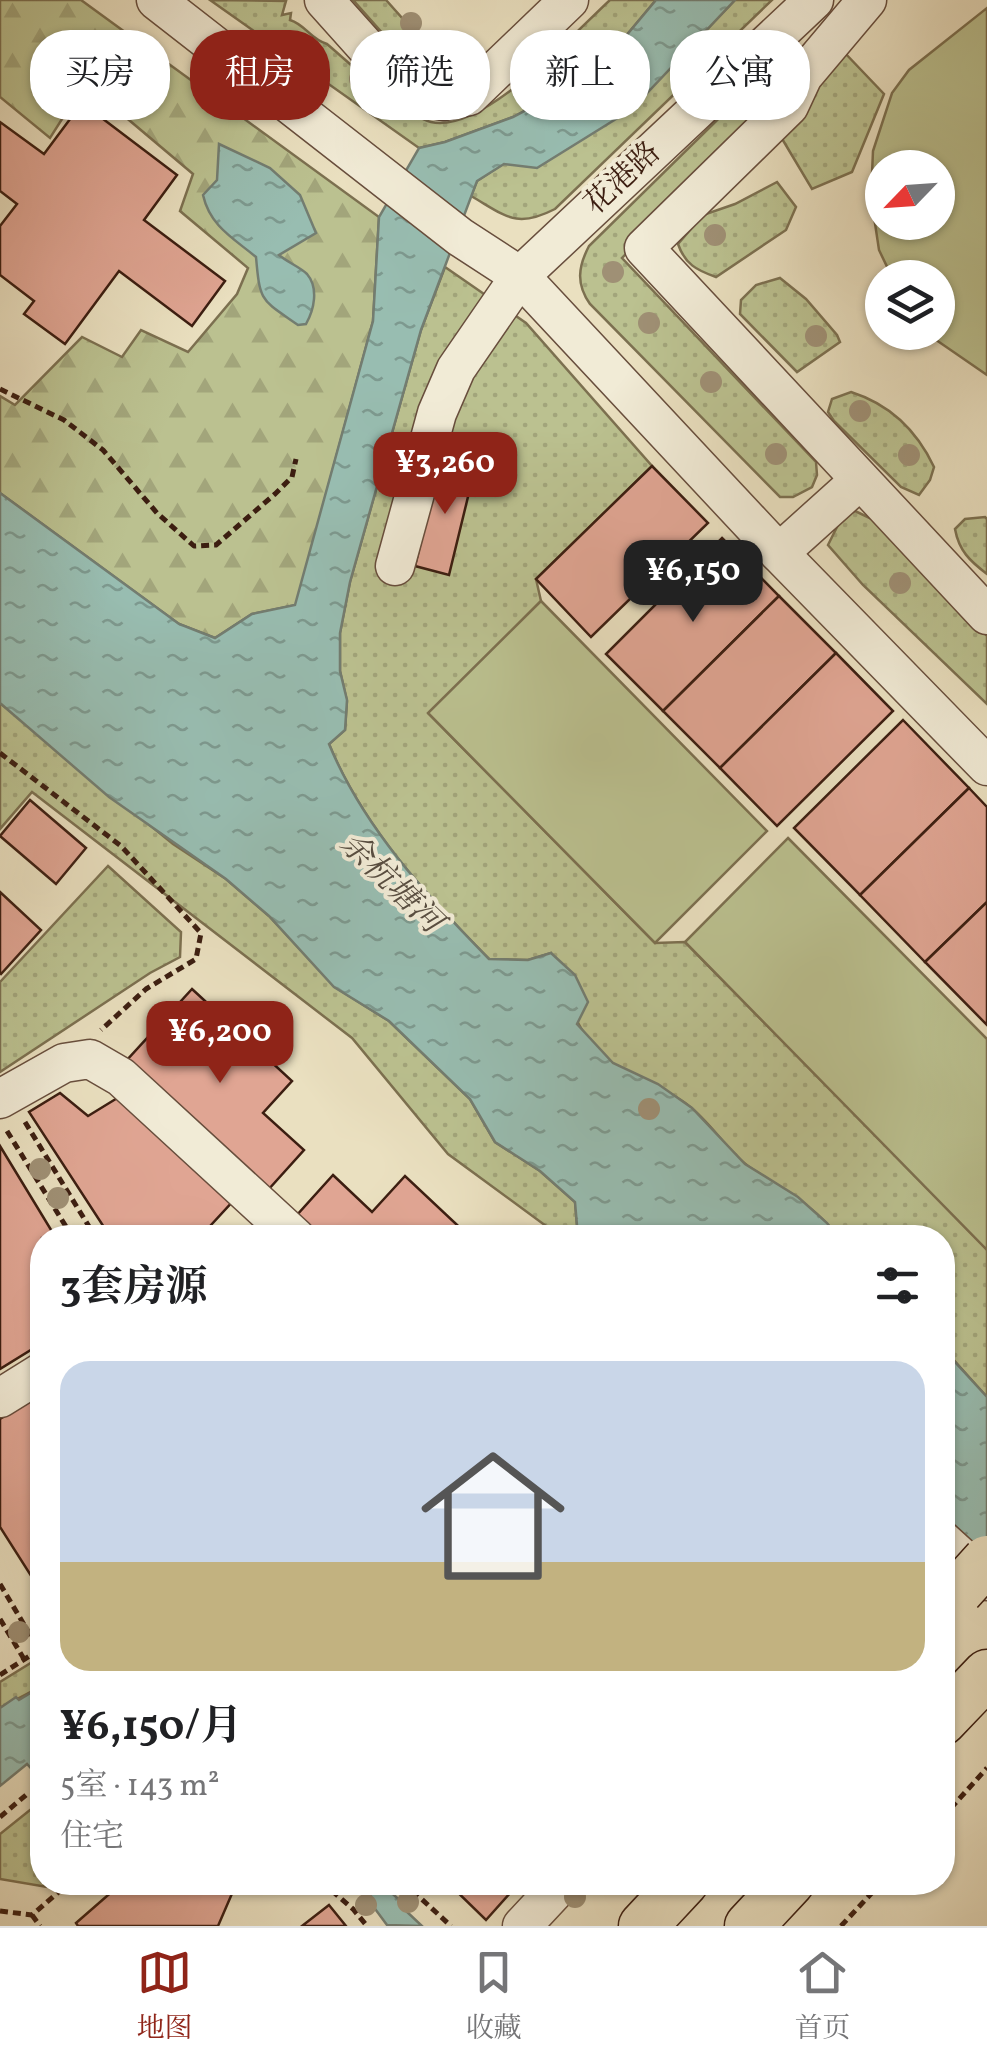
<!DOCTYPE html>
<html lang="zh">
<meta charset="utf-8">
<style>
body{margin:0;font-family:Vollkorn,"Noto Serif SC",serif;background:#f2f2f2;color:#202124;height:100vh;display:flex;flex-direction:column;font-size:38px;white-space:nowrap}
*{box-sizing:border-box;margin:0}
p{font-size:32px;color:#757577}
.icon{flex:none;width:55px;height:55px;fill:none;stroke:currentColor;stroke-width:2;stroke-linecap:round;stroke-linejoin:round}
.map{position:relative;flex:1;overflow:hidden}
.sheet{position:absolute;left:30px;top:1225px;width:925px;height:670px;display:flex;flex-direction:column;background:#fff;border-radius:40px;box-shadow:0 2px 8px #0004}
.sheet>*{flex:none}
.guide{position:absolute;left:30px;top:30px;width:928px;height:90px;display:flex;gap:20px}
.needle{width:65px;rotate:245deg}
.buttons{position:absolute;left:865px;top:150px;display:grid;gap:20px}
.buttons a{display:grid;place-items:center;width:90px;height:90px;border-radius:50%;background:#fff;box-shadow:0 2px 8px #0004;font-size:50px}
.price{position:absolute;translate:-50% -85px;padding:0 22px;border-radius:20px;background:#8f2418;color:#fff;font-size:32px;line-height:65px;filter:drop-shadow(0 2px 5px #0008)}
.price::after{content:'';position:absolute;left:50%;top:60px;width:30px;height:22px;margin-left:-15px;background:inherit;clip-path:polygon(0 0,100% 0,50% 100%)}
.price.selected{background:#222;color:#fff}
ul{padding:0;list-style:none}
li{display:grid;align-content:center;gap:20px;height:530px;padding:0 30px}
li+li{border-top:2px solid #e0e0e0}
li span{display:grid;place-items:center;height:310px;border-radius:30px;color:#555}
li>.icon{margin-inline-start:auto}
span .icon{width:180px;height:180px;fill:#fffc;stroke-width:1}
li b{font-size:42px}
h2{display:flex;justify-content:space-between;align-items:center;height:120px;padding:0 30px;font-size:42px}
.pill{padding:0 35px;border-radius:40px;background:#fff;box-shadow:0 2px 8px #0004;font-size:35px;line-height:90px}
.pill.selected{background:#8f2418;color:#fff}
.menu{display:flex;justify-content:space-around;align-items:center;height:140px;border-top:2px solid #e0e0e0;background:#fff;font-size:28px;color:#757577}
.menu a{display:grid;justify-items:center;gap:5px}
.menu .selected{color:#8f2418}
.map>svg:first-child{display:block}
</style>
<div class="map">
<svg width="987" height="1926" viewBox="0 0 987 1926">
<defs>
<pattern id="grass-dots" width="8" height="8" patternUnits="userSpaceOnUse" patternTransform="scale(2.5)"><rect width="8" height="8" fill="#bbc190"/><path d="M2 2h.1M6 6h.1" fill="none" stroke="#a2a57b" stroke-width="1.8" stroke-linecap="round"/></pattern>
<pattern id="forest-firs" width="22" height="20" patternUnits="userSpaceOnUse" patternTransform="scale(2.5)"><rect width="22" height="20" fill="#bbc190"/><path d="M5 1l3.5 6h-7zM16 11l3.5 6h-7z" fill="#a2a57b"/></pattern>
<pattern id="water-ripples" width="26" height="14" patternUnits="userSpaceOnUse" patternTransform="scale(2.5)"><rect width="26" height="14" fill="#98bdb1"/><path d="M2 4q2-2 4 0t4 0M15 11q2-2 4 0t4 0" fill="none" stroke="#7d998f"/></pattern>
</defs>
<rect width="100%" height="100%" fill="#eae0c0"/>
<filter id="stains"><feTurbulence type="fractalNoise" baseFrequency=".002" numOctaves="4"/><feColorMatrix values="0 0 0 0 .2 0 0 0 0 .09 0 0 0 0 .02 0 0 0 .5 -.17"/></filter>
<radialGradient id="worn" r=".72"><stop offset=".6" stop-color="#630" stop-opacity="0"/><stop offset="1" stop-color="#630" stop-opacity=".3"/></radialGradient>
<!-- grass -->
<g fill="url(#grass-dots)" stroke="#7c7050" stroke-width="2.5">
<path d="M210,0L286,1L282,15L291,13L290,20C306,25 310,39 327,44C351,64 403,115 431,122C483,134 573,34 610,0H656L594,74L513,117L445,142L419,148Z"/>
<polygon points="353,0 386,0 435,55 417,72"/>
<path d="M735,0H772L555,209C516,229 506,216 471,196L477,181L708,28Z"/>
<polygon points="843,51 884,94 852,172 812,189 781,137"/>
<path d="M771,67L790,83L622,258L816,462L817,475L812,487L793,497H780L590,304C576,284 578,267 589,246Z"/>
<path d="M777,182L796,207L786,230L716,277C696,270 685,264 678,244L703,215L735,204Z"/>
<path d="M445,267L526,323L652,466L536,579L541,601L429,714L655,943L685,942L987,1249V1397L943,1348L942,1238L838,1237C814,1204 781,1189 748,1166C726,1149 711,1123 689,1106C665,1087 639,1080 615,1065C577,1041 565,993 551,953L528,960L489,959C427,896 363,827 329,744L345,730L347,701L340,671V633L350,582L421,330Z"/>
<polygon points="780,278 806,299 837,335 840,342 797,372 740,314 741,300 756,285"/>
<path d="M851,392C889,404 917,431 934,467L930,480L919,495L901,487L834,421L828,412L832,399Z"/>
<polygon points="855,511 874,520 987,636 987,704 863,585 828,545 841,519"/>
<path d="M985,517L987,519V574C970,561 959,551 955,529L965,519Z"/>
<polygon points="0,703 173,844 226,879 269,916 335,987 389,1021 470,1099 495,1142 540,1171 575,1202 578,1237 561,1237 448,1154 352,1038 32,792 0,829"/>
<polygon points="108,866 181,932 180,957 150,973 0,1072 0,982"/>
<polygon points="42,1656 42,1686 0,1708 0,1682"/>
<polygon points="30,1810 42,1810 42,1882 53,1883 47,1887 0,1879 0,1834"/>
</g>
<!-- forest -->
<polygon fill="url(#forest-firs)" stroke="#7c7050" stroke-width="2.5" points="0,0 81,0 379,217 373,321 296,605 252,614 215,638 179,624 0,493 0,396 15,405 82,337 122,357 141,330 188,352 237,294 248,268 180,211 193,174 85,83 50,138 0,97"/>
<!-- pitch -->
<g fill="#bbc190" stroke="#7c7050" stroke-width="2.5" fill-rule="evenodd">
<path d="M987,8V375L926,333L938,332V278L892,277L879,250L871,197L873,151L892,93L909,70ZM882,168H938V222H882Z"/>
<polygon points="541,601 767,831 655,943 428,713"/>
<polygon points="788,838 987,1039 987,1250 685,942"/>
</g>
<!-- water -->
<g fill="url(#water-ripples)" stroke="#737d71" stroke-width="2.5">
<path d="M656,0H735L632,109L537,168L504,164L477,181L421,330L350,582L340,633V671L347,700L345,730L329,744C363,827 427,896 489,959L528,960L551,953L575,975L588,1002L577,1024L613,1063L658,1084L692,1108L745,1164L798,1197L827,1223L838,1237H578L575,1202L540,1171L495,1142L470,1099L389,1021L334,987L269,916L226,879L109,797L0,703V493L179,624L215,638L252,614L295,605L373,321L379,217L419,148L445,142L513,117L594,74Z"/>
<path d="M219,144L270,168L300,195L316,233L279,255C287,262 300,267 307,274C319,288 314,310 306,324L298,325C261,299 260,303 256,257C233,238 210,226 203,195L217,180Z"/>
<polygon points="942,1348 987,1397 987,1559 943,1520"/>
<polygon points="42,1686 42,1774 39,1777 27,1764 0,1786 0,1708 16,1697 19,1700"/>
<polygon points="382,1884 407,1907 405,1910 422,1926 387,1925 367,1898"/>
</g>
<!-- building -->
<g fill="#e0a593" stroke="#3c1e11" stroke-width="2.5">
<polygon points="82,103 177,175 144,220 225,281 192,326 119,271 65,344 24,314 34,301 0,275 0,226 17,204 0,191 0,122 44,154"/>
<polygon points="441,459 475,468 449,575 415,566"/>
<polygon points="652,466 708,523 591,637 536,579"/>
<polygon points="722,538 779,596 663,711 606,654"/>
<polygon points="779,596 836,653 720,768 663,711"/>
<polygon points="836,653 893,711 777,826 720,768"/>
<polygon points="903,720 969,788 860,895 794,828"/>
<polygon points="969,788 987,807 987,902 925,962 860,895"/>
<polygon points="30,800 86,848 56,884 0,836"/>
<polygon points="0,892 41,930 1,974 0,973"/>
<polygon points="987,902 987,1025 925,962"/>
<polygon points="192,989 292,1081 263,1113 304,1150 268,1190 127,1060"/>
<polygon points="60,1093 88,1116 119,1097 234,1200 199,1238 111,1238 29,1112"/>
<polygon points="0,1146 56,1238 42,1238 42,1343 0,1369"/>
<polygon points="333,1175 372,1212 405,1176 471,1238 321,1238 297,1215"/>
<polygon points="42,1393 42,1593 0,1527 0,1419"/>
<polygon points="123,1882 237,1882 218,1926 78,1926 76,1923"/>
<polygon points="447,1882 520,1882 486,1920"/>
<polygon points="329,1905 346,1926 302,1926"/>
</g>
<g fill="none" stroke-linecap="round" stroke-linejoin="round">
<!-- minor casing -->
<g stroke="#684e3d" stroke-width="41">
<g id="minor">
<polyline points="156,0 460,237 520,276 779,553 987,766"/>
<polyline points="324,0 384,67 423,97 443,101 469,96 569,0"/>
<polyline points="867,0 803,76 789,106 644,248 987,615"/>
<polyline points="779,553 860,480"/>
<polyline points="395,566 437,413 456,369 520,276 814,0"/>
<polyline points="0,1099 64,1063 90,1059 121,1077 296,1238"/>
<polyline points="0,1398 42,1372"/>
<polyline points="942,1540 987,1581"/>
<polyline points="522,1926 563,1882"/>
</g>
</g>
<!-- major casing -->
<g stroke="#3c1e11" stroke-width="51">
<g id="major">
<polyline points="942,1721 987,1674"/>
<polyline points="643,1926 684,1882"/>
<polyline points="749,1926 790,1882"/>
</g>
</g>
<!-- path -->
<g stroke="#3c1e11" stroke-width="5" stroke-dasharray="8 5" stroke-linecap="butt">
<polyline points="0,389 64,420 103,450 157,513 194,546 216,545 275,494 292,477 296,459"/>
<polyline points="0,753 121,846 201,933 196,959 146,989 101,1030"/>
<polyline points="25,1122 96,1238"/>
<polyline points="7,1131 73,1238"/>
<polyline points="0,1584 39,1650"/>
<polyline points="0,1619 24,1659"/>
<polyline points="33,1654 42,1665"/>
<polyline points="0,1675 42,1648"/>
<polyline points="0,1817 26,1795 42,1800"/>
<polyline points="942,1818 987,1768"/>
<polyline points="322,1882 353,1909 367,1926"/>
<polyline points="403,1882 451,1926"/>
<polyline points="0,1911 32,1915 70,1882"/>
<polyline points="32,1915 40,1926"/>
<polyline points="841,1926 882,1882"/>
</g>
<!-- minor -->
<use href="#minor" stroke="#f1ebd6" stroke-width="38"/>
<!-- major -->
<use href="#major" stroke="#eae0c0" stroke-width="48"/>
<!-- major-bridge casing -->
<g stroke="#3c1e11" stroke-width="51" stroke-linecap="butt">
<polyline id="major-bridge" points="959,1591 987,1560"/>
</g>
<!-- major-bridge -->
<use href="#major-bridge" stroke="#eae0c0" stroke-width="48"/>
</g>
<!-- trees -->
<g fill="#9f9075">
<circle cx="411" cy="23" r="11"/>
<circle cx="360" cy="79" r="11"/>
<circle cx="715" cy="235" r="11"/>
<circle cx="613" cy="272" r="11"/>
<circle cx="649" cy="323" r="11"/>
<circle cx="816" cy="336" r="11"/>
<circle cx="711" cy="382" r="11"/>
<circle cx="860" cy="411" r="11"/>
<circle cx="776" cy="454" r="11"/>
<circle cx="909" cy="455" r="11"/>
<circle cx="900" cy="583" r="11"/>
<circle cx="649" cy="1109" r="11"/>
<circle cx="40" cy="1169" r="11"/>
<circle cx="58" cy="1198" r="11"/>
<circle cx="19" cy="1632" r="11"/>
<circle cx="575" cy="1897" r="11"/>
<circle cx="408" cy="1902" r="11"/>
<circle cx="366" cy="1905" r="11"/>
</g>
<g text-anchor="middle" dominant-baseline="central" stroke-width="8" stroke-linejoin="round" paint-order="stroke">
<!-- street labels -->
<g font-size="30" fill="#3c1e11" stroke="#f1ebd6">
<text transform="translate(623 179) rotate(-43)">花港路</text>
</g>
<!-- water labels -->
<g font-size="32" font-style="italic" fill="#584e41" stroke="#f1ebd6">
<text transform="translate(390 884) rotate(44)">余杭塘河</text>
</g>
</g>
<rect width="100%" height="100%" filter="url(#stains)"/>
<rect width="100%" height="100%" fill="url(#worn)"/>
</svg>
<div class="buttons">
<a><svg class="needle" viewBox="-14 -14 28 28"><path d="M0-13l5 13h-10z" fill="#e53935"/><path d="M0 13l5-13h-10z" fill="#757577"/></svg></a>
<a><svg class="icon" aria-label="layers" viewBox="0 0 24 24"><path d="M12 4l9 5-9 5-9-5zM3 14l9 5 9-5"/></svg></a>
</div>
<b class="price" style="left:445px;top:517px">¥3,260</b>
<b class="price selected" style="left:693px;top:625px">¥6,150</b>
<b class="price" style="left:220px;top:1086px">¥6,200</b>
<div class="guide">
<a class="pill">买房</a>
<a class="pill selected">租房</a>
<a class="pill">筛选</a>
<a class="pill">新上</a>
<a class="pill">公寓</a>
</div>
<section class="sheet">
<h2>3套房源<svg class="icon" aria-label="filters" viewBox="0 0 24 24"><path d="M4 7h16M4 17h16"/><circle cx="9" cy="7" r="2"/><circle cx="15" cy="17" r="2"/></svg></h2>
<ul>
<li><span style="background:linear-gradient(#c9d6e8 65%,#c2b280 0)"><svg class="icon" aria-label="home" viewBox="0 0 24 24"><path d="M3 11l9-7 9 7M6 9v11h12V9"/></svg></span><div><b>¥6,150/月</b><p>5室 · 143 m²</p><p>住宅</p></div></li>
</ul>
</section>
</div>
<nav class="menu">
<a class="selected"><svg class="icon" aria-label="map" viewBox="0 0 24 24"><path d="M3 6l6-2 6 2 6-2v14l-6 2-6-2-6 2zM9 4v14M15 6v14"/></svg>地图</a>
<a><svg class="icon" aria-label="saved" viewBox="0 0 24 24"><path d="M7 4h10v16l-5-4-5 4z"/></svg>收藏</a>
<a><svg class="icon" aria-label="home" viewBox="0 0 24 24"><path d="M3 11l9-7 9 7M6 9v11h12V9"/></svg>首页</a>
</nav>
